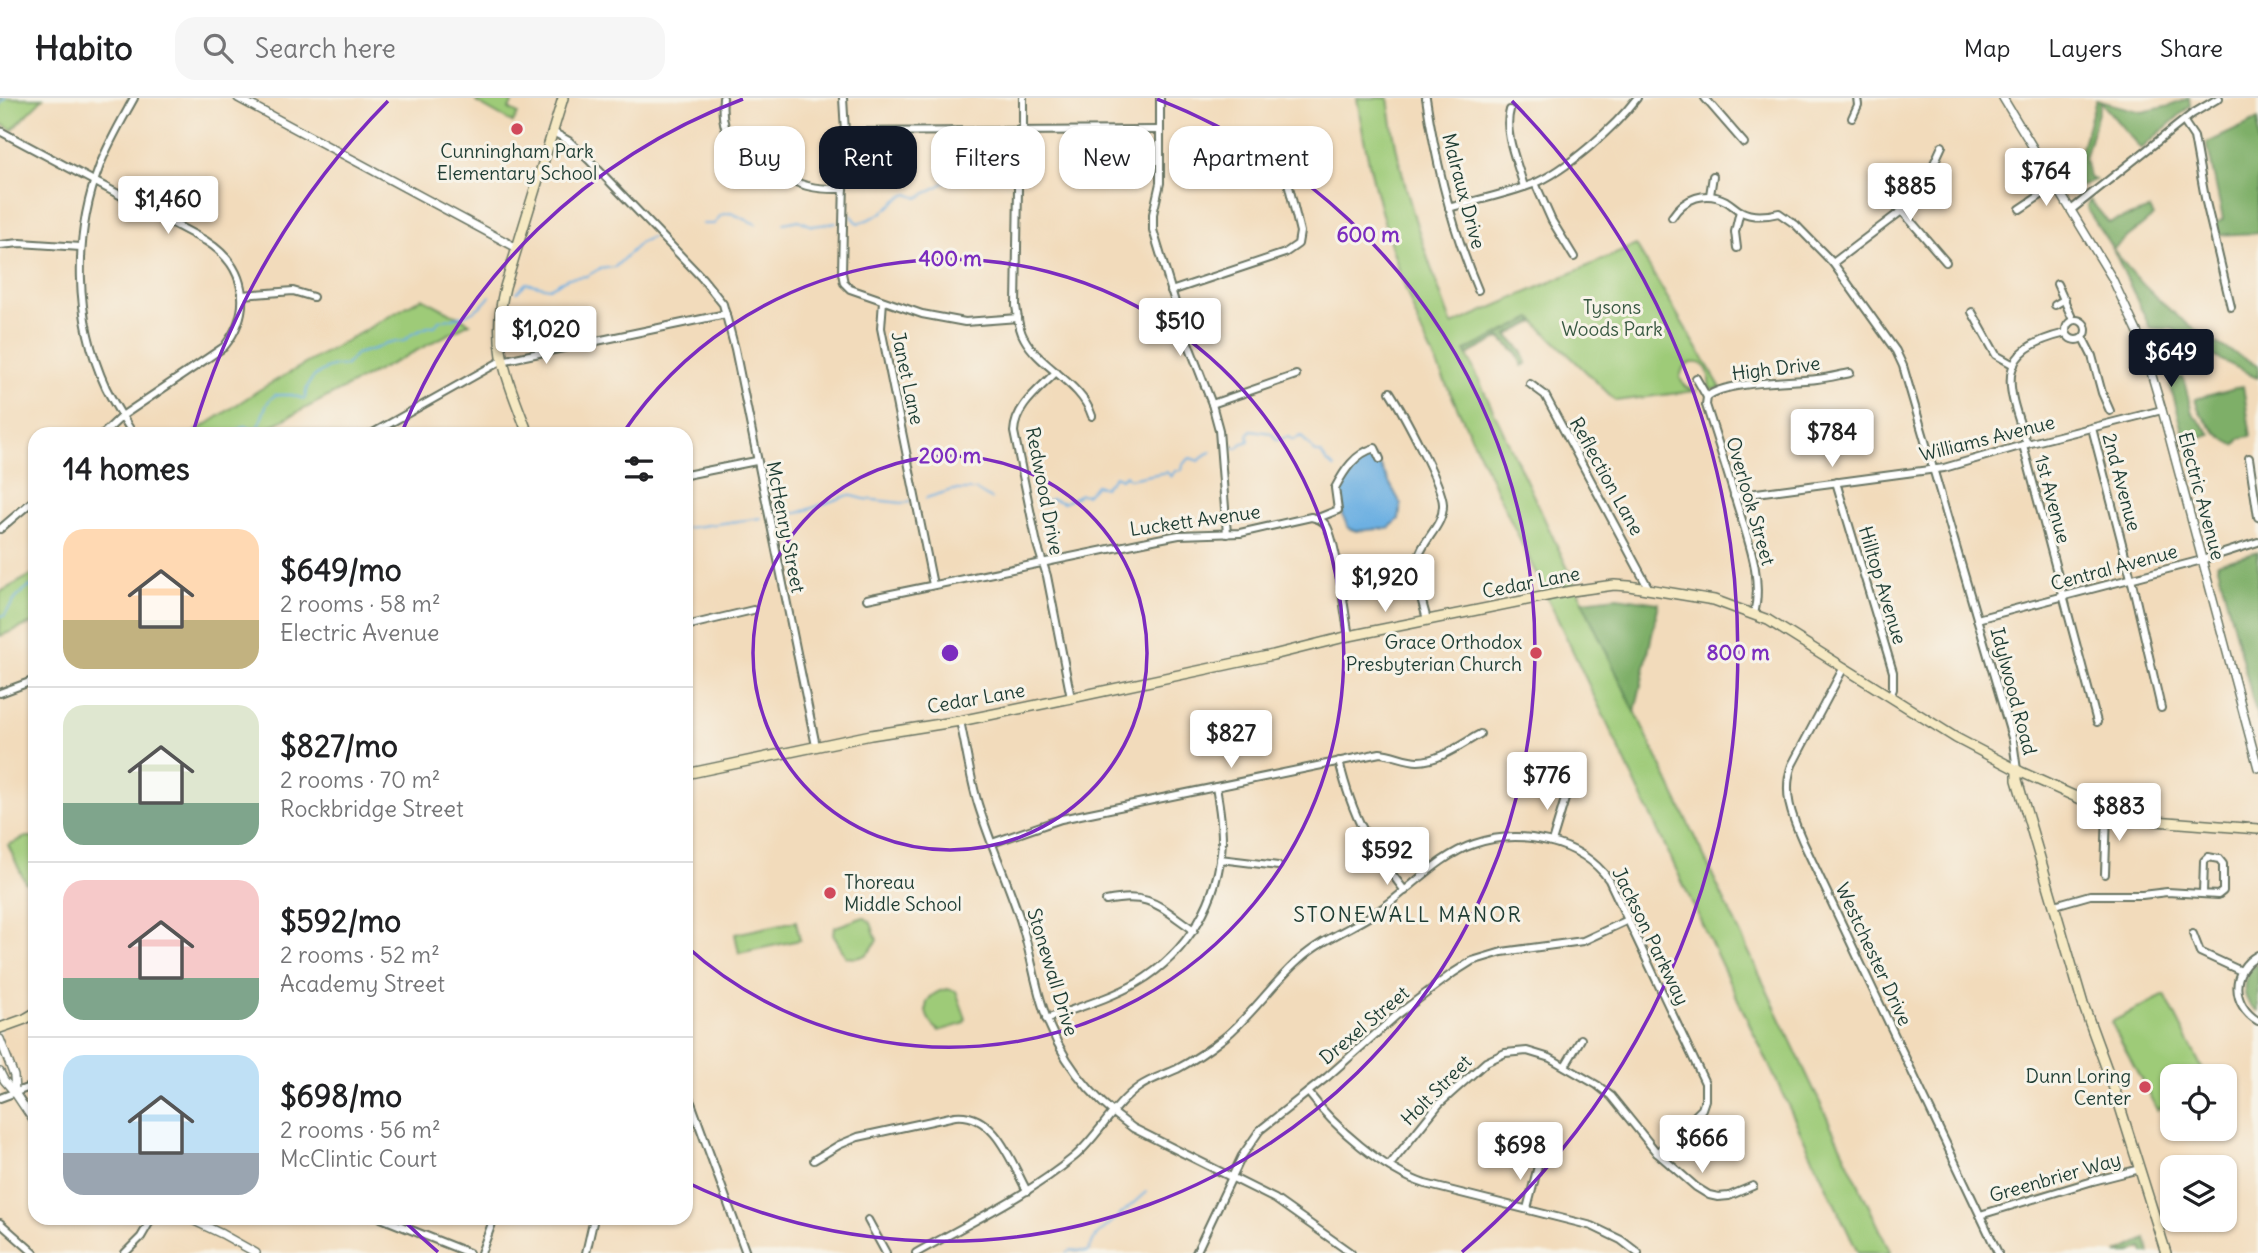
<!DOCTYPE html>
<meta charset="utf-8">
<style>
body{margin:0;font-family:Delius,sans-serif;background:#f6f6f6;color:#202124;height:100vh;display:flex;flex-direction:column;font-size:26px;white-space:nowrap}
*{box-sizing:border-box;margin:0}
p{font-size:23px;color:#757577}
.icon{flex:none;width:38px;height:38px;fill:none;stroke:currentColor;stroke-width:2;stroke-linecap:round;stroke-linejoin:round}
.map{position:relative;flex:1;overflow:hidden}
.panel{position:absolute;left:28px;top:329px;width:665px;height:798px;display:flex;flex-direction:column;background:#fff;border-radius:21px;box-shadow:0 2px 5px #0004}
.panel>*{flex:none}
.banner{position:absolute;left:714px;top:28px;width:665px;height:63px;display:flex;gap:14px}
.fabs{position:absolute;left:2160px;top:966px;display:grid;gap:14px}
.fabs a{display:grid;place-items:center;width:77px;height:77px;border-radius:14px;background:#fff;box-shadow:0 2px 5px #0004;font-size:35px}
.price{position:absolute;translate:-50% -60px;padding:0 16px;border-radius:7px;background:#fff;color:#222;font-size:23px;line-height:46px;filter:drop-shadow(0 2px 4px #0008)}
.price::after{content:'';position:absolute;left:50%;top:42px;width:21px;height:16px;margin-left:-10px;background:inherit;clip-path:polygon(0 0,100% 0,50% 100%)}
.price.on{background:#111827;color:#fff}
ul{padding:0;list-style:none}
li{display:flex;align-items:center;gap:21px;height:175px;padding:0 35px}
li+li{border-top:2px solid #e0e0e0}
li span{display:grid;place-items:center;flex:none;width:196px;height:140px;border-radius:21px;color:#555}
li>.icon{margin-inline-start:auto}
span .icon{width:84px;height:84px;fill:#fffc;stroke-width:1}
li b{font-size:30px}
h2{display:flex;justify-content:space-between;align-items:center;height:84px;padding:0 35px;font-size:30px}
.chip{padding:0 24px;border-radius:21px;background:#fff;box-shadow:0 2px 5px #0004;font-size:24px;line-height:63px}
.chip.on{background:#111827;color:#fff}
header{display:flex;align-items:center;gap:42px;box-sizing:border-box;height:98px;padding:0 35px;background:#fff;border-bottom:2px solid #e0e0e0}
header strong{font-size:33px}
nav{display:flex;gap:38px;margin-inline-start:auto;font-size:24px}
.search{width:490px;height:63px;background:#f6f6f6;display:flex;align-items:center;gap:18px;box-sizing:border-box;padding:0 24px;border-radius:21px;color:#757577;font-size:26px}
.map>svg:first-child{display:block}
</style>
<header>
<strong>Habito</strong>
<div class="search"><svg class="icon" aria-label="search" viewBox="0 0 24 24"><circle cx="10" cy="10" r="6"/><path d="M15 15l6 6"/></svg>Search here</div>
<nav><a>Map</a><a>Layers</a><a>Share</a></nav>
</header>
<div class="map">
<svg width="2258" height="1155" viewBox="0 0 2258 1155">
<rect width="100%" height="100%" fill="#f7f3e8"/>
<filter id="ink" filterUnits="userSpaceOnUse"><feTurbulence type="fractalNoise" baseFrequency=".0143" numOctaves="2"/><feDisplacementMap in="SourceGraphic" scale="14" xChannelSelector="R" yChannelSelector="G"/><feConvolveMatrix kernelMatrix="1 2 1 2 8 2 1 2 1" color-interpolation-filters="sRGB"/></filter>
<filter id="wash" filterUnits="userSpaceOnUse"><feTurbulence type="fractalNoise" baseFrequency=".00686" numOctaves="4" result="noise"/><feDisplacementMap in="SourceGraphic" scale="28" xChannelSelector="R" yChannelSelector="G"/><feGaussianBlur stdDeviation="1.57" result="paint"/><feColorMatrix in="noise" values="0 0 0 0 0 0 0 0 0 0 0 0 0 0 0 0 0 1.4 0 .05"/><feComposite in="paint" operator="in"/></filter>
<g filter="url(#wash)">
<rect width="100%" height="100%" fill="#f2dbbb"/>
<!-- green -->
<g fill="#9ecb78" stroke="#5e8456" stroke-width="2">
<polygon points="0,0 43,0 12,32 0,25"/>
<polygon points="478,0 512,0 514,1 509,11 518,16 513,25 476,4"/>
<path d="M1357,0H1388C1398,79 1424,153 1452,227L1636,147L1721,290L1710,291C1708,284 1710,280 1708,274C1703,262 1691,263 1683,270L1680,279L1685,289L1695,293L1616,303L1535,224L1506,238L1522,254L1527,266L1522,268L1517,256L1500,240L1467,257L1891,1155H1858L1422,235C1392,159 1369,81 1357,0Z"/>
<polygon points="422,200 470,225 256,336 192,336 259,292"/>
<polygon points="35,475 35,524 0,538 0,494"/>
<polygon points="26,739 35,739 35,784 31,786 25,784 8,747"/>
<path d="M864,819L871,825L877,842C870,856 863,862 846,859L833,836L835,829Z"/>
<polygon points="796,823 800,842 739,855 735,836"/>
<path d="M947,891L956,893L966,921L963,926L939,933C920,917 921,897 947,891Z"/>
<polygon points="2165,897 2206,978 2172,978 2172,1004 2157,1012 2111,924"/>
</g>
<!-- forest -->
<g fill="#7eaf68" stroke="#4e764e" stroke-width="2">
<polygon points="2189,0 2190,8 2141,51 2101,4 2085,61 2089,80 2095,82 2079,89 2071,86 2096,2 2142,14 2170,8"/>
<polygon points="2258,21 2258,135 2217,137 2215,126 2223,121 2207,45"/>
<path d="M2090,102L2109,125L2150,111L2154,118L2113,151C2151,202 2200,241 2258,267V280L2217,260L2173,231L2150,230L2113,151L2088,113L2087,107Z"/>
<polygon points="1532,220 1535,223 1507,237 1522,253 1527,265 1522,267 1517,255 1500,239 1467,257 1465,253"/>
<polygon points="2183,279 2192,315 2211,336 2186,343 2169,283"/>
<path d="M2243,288L2251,338L2241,340L2235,347C2218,339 2199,319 2195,301Z"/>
<polygon points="2258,454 2258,622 2217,465"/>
<polygon points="1617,499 1659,505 1635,614 1582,503"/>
<path d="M2258,865V913C2239,902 2241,876 2258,865Z"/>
<polygon points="2146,1141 2150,1155 2144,1155 2142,1150 2131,1155 2117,1155"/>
</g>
<!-- water -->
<path fill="#6db0e2" stroke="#46768b" stroke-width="2" d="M1370,356L1376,360L1401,406L1399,421L1389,430L1356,433L1348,430C1343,420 1338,402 1340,391C1342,381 1361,360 1370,356Z"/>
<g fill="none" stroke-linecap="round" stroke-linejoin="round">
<!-- stream -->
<g stroke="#6db0e2" stroke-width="2">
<polyline points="0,6 5,0"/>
<path d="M851,117L858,125C868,122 877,119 885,112C893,106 898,99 908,96L918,100C937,90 952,77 972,74C979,64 981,53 989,43"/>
<polyline points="784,125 799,122 812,128 836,125"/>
<polyline points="703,126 714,126 721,117 731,115 756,126"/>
<polyline points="517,194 526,185 549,190 568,180 587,178 599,171 615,169 641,144 652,139"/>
<polyline points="205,336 207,334 221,336"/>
<path d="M232,336L244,328L256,331C265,320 262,306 275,297H292L304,301C306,298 306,294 307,290C312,275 331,266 345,268L356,256L377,250L386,245L404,243L412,236L430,228H435L439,223C445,221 450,222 456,220C468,217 483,209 490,198"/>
<polyline points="1228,349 1238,350 1241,346 1249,343 1248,337 1251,332 1271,335 1277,342 1288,339 1293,342 1301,338 1316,355 1321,355 1326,363 1335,370"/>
<path d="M1034,399H1038L1046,404L1052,401L1064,405C1069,401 1075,401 1080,396L1086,397L1096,387L1104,390L1115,378L1121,381L1126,377L1129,381L1167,374L1171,379L1175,373L1182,372L1183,366L1190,360L1199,363L1206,356L1211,354"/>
<polyline points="926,400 952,392 976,392 991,401"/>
<polyline points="776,416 798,415 849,397 864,401 902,405 910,404"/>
<polyline points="686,430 761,420"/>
<path d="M0,518H4C12,506 18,495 30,488L35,493"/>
<polyline points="1066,1155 1071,1152 1088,1154 1095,1139 1146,1094"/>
</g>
</g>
</g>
<g filter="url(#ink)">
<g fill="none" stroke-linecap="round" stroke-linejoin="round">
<!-- minor casing -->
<g stroke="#697463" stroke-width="10">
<g id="minor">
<path d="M723,0C719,43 740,58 775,75C803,88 813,92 844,91"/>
<polyline points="843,0 845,34 842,175 844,185 850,191 922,216 965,224 1018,220"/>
<polyline points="1160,0 1160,85 1153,116 1153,132 1185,237 1212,306 1219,332 1227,436"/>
<path d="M1426,0C1436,66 1452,131 1478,192"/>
<polyline points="1705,0 1744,45"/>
<path d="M1510,12C1503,35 1518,66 1524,89"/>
<polyline points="1852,20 1858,7 1857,0"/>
<polyline points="2184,24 2194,39 2205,100 2231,209"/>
<path d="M1019,32L1016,208C1018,219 1018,230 1024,240C1040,270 1081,284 1092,318"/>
<polyline points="1023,32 1023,0"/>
<path d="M0,33L206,143C246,168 254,211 224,249L122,318L103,336"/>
<polyline points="553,34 569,43 589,62 702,180 723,206 735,251 816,648"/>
<polyline points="845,34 1160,32"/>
<polyline points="1535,85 1552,123 1574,159"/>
<polyline points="1710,97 1713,78"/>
<path d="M1449,110C1477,102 1506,96 1533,86C1566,73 1616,28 1637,0"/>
<polyline points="2020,111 2056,87"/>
<polyline points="2071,112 2192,16 2219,0"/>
<polyline points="1903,114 1946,164"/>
<path d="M1672,119C1684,100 1706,92 1726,103C1731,106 1735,110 1740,113C1751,119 1767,118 1779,115L1796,127L1833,165L1896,253L1903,268L2013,643L2017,672"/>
<polyline points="0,147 20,145 81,149"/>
<polyline points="1737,150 1735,134 1740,113"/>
<polyline points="1833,165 1912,105 1925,85 1942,48"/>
<polyline points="2057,186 2073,222"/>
<polyline points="1171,193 1285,155 1298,146 1300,134 1285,72"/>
<polyline points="242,197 293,193 313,199"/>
<polyline points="883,203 881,230 933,487"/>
<polyline points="2055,207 2065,201"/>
<polyline points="1972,214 1996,257 2014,267"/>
<circle cx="2076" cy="232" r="10"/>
<polyline points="2083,240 2092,258 2102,295 2110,313"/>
<path d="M1056,274C1040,291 1015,308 1014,334L1037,446L1047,478L1071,600"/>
<polyline points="1696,280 1707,299"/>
<polyline points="1530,286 1545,297 1649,491"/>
<path d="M1390,294C1402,313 1442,386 1443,406C1444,429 1421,442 1417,464C1414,482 1423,505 1427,522"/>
<path d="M1707,299L1706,307C1716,338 1726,369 1735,400C1746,437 1764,478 1754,516"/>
<path d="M1707,299C1724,283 1792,284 1817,281C1828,280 1839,277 1850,275"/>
<polyline points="1212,306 1296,277"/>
<polyline points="2092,330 2131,480 2161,610"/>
<path d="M133,336C124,321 114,306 106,290C74,220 73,138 100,67C109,44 122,22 134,0"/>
<polyline points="371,336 501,263 726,216"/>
<path d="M2027,346C2007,288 1992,252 2066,235"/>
<polyline points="2023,347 2097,624"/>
<polyline points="2249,360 2258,419"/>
<polyline points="686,377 756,363"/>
<polyline points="1836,384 1893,574 1893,591 1890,599"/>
<polyline points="1734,398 1944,370 2027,346 2162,312"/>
<path d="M1318,420L1338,412L1335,390C1344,373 1355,355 1375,350L1380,361"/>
<polyline points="0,431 35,401"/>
<path d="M867,501L1158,441L1179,437L1240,435L1311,419C1317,420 1322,422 1326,427C1337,444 1344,514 1349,538"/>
<polyline points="1977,521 2202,462 2258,444"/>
<polyline points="686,528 753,512"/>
<path d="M1844,569L1792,667C1782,695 1792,719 1803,744L1998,1155"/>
<polyline points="0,595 35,582"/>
<path d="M960,623C966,650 970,679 978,706C990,745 1007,782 1020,821C1029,848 1033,876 1041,903C1056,956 1088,998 1133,1030L1275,1101L1351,1155"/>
<path d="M1339,663C1353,721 1368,746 1405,793"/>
<polyline points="1552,744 1568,691"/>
<path d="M992,745L1061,721L1380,655C1393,656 1406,663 1418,663C1440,663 1462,646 1480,636"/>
<polyline points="1220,761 1278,768"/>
<polyline points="2105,776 2107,713"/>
<path d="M1106,803C1151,794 1158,808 1194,832"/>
<polyline points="2055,807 2090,797 2142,797 2167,794 2218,797 2223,793 2223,766 2219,761 2208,759 2204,763 2203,795"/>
<polyline points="2193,836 2200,854 2241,873"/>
<path d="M2258,857C2230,872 2231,907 2258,923"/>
<path d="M1046,921C1076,910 1109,901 1137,885C1188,855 1220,801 1222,742C1222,724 1219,706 1216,689"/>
<polyline points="1565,968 1581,941"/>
<polyline points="686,991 746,1155"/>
<path d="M1308,994C1334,1029 1383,1072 1425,1086L1592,1128L1621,1142L1638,1155"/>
<polyline points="0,1000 35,987"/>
<path d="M814,1062L839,1047L858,1039L955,1018C995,1014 1011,1064 1027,1093"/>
<polyline points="1389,1068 1439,1006 1486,964 1505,955 1527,953 1550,960 1597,987 1611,998 1657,1055 1696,1089 1709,1097 1718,1099 1729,1098 1753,1088"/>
<polyline points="1527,1111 1539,1064"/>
<polyline points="1980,1117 2093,1083 2140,1071"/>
<polyline points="381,1120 469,1155"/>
<polyline points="868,1122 886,1155"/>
<polyline points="0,1125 34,1155"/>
<polyline points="125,1155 141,1139 152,1120"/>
<polyline points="481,1155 494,1120"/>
<polyline points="586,1155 594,1120"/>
<path d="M916,1155C969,1125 1027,1098 1074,1059C1098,1039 1113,1007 1139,989C1150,981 1164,977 1177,971C1194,962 1210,951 1225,939C1253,916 1272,886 1299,862C1325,838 1360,828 1388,806C1416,785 1441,757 1474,746C1519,730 1581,742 1609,782L1705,985V1002L1702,1011L1657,1055"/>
<polyline points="1196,1155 1242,1058 1260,1032 1327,979 1397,917 1453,875 1472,863 1502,854 1583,843 1628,822"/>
</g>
</g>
<!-- tertiary casing -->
<g stroke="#697463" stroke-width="10">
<g id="tertiary">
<polyline points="238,0 517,150"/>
<polyline points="2003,0 2112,180 2142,244 2162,312 2258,670"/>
<polyline points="0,941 14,978 15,994"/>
<polyline points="0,974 4,982 15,995 35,1025"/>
<polyline points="188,1120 222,1136 256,1155"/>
</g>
</g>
<!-- secondary casing -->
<g stroke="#697463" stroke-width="12">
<g id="secondary">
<path d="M528,336C508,282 490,248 505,189L563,0"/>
<polyline points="2017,672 2017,682 2083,906 2116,996 2166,1155"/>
<polyline points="686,676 871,637 960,623 1071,600 1273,557 1349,538 1571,493 1614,487 1629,488 1714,502 1768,522 1956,640 2021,674 2107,713 2155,723 2258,731"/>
<polyline points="0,930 25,921 35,915"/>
</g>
</g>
<!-- minor -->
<use href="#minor" stroke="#fff" stroke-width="6"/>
<!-- tertiary -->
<use href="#tertiary" stroke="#fff" stroke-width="7"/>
<!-- secondary -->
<use href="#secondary" stroke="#f6e9c3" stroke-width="9"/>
</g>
</g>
<!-- distance rings -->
<g fill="none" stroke="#7b2cbf" stroke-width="3.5">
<circle cx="950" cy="555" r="197"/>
<path d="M623 335A394 394 0 1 1 686 848"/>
<path d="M402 334A591 591 0 0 1 743 1M1157 1A591 591 0 1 1 686 1084"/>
<path d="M438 1154A788 788 0 0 1 403 1122M194 331A788 788 0 0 1 388 3M1512 3A788 788 0 0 1 1462 1154"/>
</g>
<!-- markers -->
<g fill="#d1495b" stroke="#f7f3e8" stroke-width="2.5">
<circle cx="517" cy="31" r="7"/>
<circle cx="1536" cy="555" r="7"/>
<circle cx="830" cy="795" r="7"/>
<circle cx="2145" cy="989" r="7"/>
</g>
<g text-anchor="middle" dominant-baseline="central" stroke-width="6" stroke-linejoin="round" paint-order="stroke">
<!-- poi labels -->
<g font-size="19" fill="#1f3d34" stroke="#f7f3e8" text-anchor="end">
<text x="517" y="53" text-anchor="middle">Cunningham Park<tspan x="517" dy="22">Elementary School</tspan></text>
<text x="1522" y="544">Grace Orthodox<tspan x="1522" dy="22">Presbyterian Church</tspan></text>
<text x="844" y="784" text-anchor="start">Thoreau<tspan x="844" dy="22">Middle School</tspan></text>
<text x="2131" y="978">Dunn Loring<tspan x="2131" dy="22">Center</tspan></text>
</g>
<!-- street labels -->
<g font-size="19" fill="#1f3d34" stroke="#f7f3e8">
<text transform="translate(1464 93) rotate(75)">Malraux Drive</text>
<text transform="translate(1776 270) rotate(-7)">High Drive</text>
<text transform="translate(908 280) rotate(78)">Janet Lane</text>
<text transform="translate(1987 340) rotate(-14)">Williams Avenue</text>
<text transform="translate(1607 378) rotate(61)">Reflection Lane</text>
<text transform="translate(2122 384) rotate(75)">2nd Avenue</text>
<text transform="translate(1045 393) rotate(79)">Redwood Drive</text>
<text transform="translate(2202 398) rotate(75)">Electric Avenue</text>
<text transform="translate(2053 401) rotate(75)">1st Avenue</text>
<text transform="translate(1751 403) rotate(74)">Overlook Street</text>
<text transform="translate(1195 422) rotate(-8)">Luckett Avenue</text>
<text transform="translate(786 429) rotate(79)">McHenry Street</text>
<text transform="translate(2114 469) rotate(-15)">Central Avenue</text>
<text transform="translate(1531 484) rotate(-11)">Cedar Lane</text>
<text transform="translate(1883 487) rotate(73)">Hilltop Avenue</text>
<text transform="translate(2014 593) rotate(75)">Idylwood Road</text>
<text transform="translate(976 600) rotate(-10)">Cedar Lane</text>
<text transform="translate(1651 838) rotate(64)">Jackson Parkway</text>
<text transform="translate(1874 856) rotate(65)">Westchester Drive</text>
<text transform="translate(1053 874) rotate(73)">Stonewall Drive</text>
<text transform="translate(1364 927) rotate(-40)">Drexel Street</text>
<text transform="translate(1436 992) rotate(-45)">Holt Street</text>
<text transform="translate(2055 1079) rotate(-16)">Greenbrier Way</text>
</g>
<!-- park labels -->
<g font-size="19" fill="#385942" stroke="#f7f3e8">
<text x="1612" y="209">Tysons<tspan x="1612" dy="22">Woods Park</tspan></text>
</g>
<!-- neighbourhood labels -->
<g font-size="21" letter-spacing="2" fill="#1f3d34" stroke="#f7f3e8">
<text x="1408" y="816">STONEWALL MANOR</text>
</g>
</g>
<circle cx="950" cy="555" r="10" fill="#7b2cbf" stroke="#f7f3e8" stroke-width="3.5"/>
<g font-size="21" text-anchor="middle" font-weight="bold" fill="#7b2cbf" stroke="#f7f3e8" stroke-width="6" stroke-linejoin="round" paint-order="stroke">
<text x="1368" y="144">600 m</text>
<text x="950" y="168">400 m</text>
<text x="950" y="365">200 m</text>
<text x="1738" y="562">800 m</text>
</g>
</svg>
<div class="fabs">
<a><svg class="icon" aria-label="locate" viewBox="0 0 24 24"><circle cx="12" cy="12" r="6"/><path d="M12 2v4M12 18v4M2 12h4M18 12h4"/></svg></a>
<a><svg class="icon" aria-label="layers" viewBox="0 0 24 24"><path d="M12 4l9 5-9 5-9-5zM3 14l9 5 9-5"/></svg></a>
</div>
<b class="price" style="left:2046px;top:110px">$764</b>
<b class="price" style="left:1910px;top:125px">$885</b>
<b class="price" style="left:168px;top:138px">$1,460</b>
<b class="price" style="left:1180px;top:260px">$510</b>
<b class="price" style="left:546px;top:268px">$1,020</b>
<b class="price on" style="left:2171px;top:291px">$649</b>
<b class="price" style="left:1832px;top:371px">$784</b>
<b class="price" style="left:1385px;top:516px">$1,920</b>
<b class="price" style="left:1231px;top:672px">$827</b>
<b class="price" style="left:1547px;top:714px">$776</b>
<b class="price" style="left:2119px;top:745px">$883</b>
<b class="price" style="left:1387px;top:789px">$592</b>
<b class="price" style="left:1702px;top:1077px">$666</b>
<b class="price" style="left:1520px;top:1084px">$698</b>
<div class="banner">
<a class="chip">Buy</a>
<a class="chip on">Rent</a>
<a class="chip">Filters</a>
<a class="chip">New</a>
<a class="chip">Apartment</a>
</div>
<section class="panel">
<h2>14 homes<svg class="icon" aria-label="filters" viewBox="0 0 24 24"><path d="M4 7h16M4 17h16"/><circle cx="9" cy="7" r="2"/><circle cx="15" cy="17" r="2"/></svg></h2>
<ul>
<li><span style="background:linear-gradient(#ffd9b3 65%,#c2b280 0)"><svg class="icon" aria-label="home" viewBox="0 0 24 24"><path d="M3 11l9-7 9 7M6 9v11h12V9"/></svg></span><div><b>$649/mo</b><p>2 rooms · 58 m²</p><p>Electric Avenue</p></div></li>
<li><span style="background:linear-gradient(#dfe7d0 70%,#7fa58c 0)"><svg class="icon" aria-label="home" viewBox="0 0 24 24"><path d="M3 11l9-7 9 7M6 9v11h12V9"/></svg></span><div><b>$827/mo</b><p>2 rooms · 70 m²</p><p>Rockbridge Street</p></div></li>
<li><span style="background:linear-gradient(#f6c9c9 70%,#7fa58c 0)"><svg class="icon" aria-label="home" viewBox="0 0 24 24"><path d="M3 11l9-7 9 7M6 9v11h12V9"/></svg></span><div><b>$592/mo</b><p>2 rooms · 52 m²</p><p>Academy Street</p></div></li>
<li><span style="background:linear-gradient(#bfe0f5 70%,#9aa5b1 0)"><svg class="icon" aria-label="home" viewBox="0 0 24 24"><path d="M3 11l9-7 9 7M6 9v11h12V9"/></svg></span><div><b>$698/mo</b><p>2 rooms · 56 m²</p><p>McClintic Court</p></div></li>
</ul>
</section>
</div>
